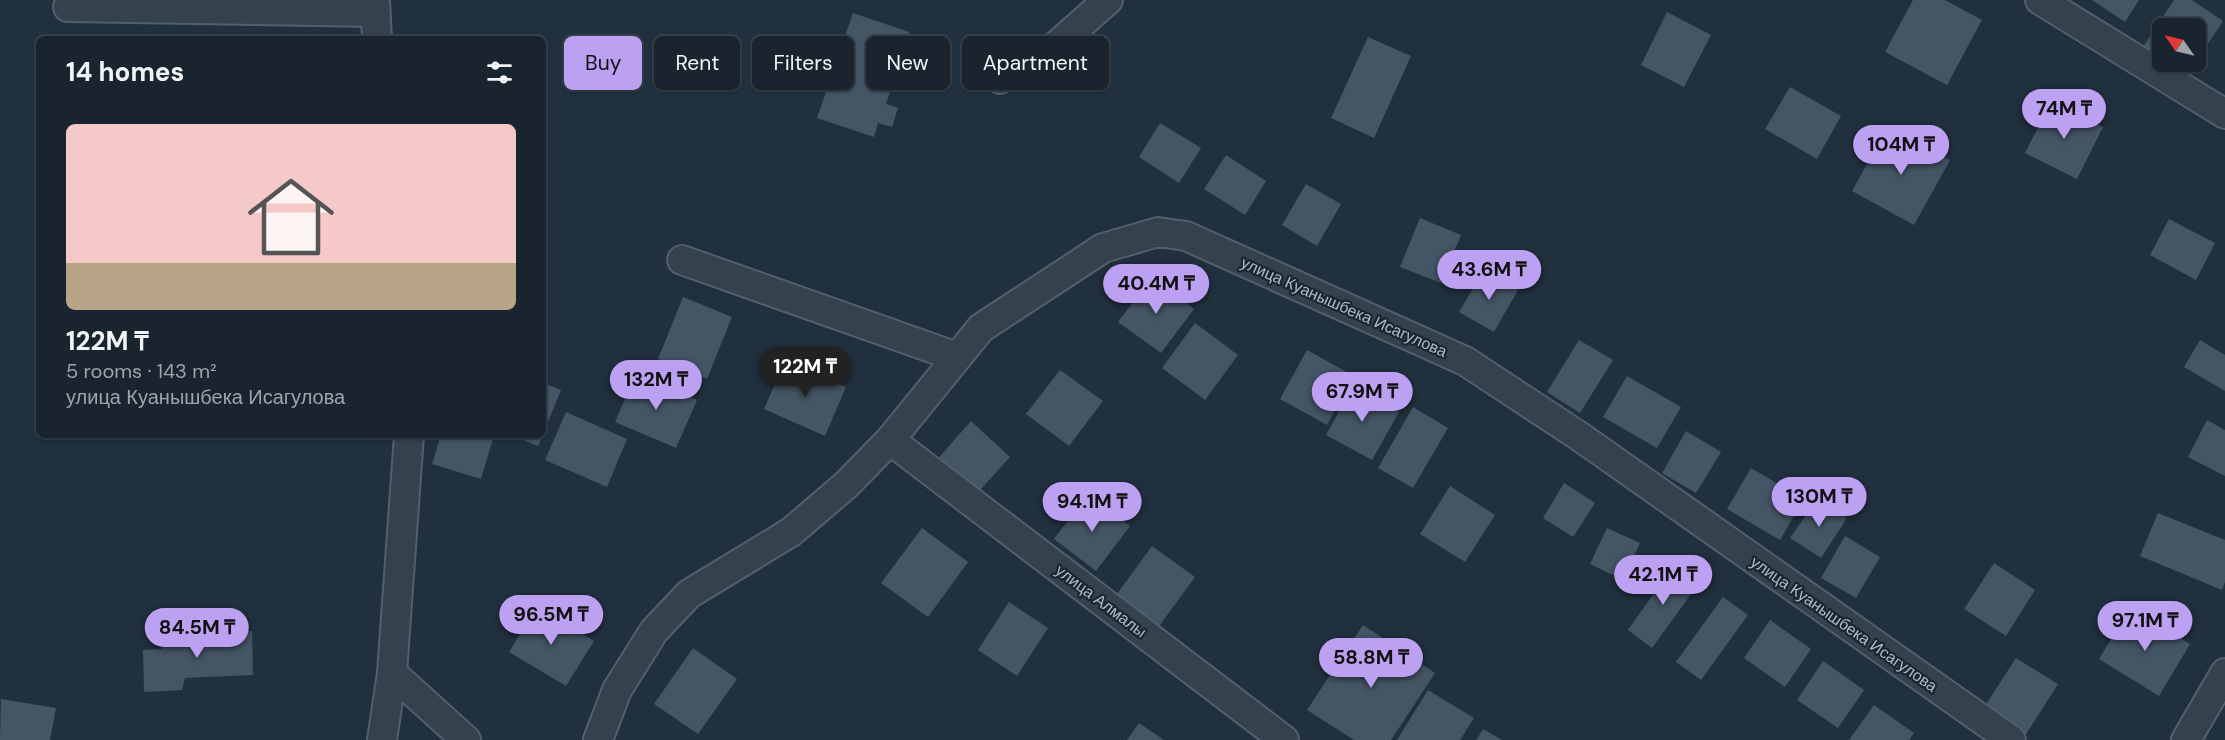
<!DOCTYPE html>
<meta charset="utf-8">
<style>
body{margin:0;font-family:"DM Sans",sans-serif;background:#222c36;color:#f1f3f6;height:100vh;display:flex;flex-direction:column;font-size:22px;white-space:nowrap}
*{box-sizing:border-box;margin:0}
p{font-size:20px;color:#9fa4aa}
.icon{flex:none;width:33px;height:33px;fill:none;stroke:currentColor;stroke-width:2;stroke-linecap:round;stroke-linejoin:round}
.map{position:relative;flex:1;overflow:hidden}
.drawer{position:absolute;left:36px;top:36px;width:510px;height:402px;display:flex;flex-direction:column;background:#19242e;border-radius:9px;box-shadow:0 2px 4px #0004,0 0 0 2px #37414a}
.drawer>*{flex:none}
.hud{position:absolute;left:564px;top:36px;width:570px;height:54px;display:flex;gap:12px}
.needle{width:39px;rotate:304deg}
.fabs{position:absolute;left:2152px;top:18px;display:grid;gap:12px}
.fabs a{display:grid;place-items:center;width:54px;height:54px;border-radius:9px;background:#19242e;box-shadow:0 2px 4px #0004,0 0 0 2px #37414a;font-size:30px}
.price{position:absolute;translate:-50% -51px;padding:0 14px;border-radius:21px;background:#bca0f2;color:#111;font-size:20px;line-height:39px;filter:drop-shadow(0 2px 3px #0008)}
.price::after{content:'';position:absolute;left:50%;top:36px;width:18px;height:14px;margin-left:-9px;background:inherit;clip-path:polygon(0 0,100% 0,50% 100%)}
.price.selected{background:#222;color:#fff}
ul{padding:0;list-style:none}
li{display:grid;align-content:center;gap:12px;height:318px;padding:0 30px}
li+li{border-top:2px solid #37414a}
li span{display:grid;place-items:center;height:186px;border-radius:9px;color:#555}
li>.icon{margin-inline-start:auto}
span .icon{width:108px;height:108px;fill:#fffc;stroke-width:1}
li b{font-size:26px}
h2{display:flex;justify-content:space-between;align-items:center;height:72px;padding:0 30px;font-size:26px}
.chip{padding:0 21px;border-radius:9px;background:#19242e;box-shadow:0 2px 4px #0004,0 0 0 2px #37414a;font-size:21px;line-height:54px}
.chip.selected{background:#bca0f2;color:#111}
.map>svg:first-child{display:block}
</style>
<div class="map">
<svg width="2225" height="740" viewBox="0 0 2225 740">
<rect width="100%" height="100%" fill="#21303e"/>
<!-- building -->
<g fill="#445565">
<polygon points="1913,0 1945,0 1982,20 1947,85 1885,52"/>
<polygon points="2092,0 2139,0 2125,22"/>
<polygon points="2174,0 2192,0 2223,21 2187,75 2166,62 2196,62 2196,28 2163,28 2163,60 2143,47"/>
<polygon points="1667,12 1711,35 1684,87 1641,65"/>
<polygon points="853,13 909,32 904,46 917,50 912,66 900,62 886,104 898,108 892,127 878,123 874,137 817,118"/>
<polygon points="1368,37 1411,56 1374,138 1331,118"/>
<polygon points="1790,87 1841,116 1817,159 1765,129"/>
<polygon points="2051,102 2103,127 2077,179 2025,153"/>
<polygon points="1160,123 1201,148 1179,183 1139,157"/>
<polygon points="1888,126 1950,160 1914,225 1852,191"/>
<polygon points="1226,155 1266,181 1245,215 1204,189"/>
<polygon points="1306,184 1341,204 1317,246 1282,225"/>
<polygon points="1420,218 1461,235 1441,283 1400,267"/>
<polygon points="2169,219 2215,243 2196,280 2150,255"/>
<polygon points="1484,270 1518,290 1494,332 1459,312"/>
<polygon points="1152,277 1194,309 1161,353 1118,322"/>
<polygon points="683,297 732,317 707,379 658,359"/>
<polygon points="1195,323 1238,355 1205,400 1162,368"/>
<polygon points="1579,340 1613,360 1580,413 1547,392"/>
<polygon points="2200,340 2225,355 2225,391 2184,367"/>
<polygon points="1307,350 1354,376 1327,425 1280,399"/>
<polygon points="785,361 846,387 825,436 764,409"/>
<polygon points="1060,370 1103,401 1069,446 1026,414"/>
<polygon points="636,373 697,400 676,448 615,422"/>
<polygon points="1627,376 1681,407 1657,448 1603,417"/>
<polygon points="543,383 561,390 543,434"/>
<polygon points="1353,386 1399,412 1372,460 1326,435"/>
<polygon points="1413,407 1448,428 1413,488 1378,468"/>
<polygon points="566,412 627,439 607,487 545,460"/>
<polygon points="2207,420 2225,430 2225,476 2188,457"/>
<polygon points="971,421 1010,457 973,498 934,463"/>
<polygon points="1686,431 1721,452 1696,493 1662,473"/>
<polygon points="441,435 494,435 481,479 432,464"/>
<polygon points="511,435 543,435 538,446"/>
<polygon points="1751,468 1804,499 1780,540 1727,509"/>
<polygon points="1564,483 1595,503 1573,537 1543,518"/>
<polygon points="1450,486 1495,515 1465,562 1420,534"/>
<polygon points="1087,495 1130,526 1096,571 1054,539"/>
<polygon points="1818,498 1847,518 1821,558 1790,538"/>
<polygon points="2158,513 2225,540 2225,582 2222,590 2140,556"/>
<polygon points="922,528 968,562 928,617 881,583"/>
<polygon points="1607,528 1640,543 1623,580 1590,564"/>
<polygon points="1845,536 1880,557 1856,598 1821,578"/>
<polygon points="1152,546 1195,577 1157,629 1114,598"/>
<polygon points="1994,563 2035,590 2006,636 1964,609"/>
<polygon points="1674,565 1699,583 1652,648 1628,630"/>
<polygon points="1723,597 1748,615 1701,680 1676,662"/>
<polygon points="1009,602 1048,628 1017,676 978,650"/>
<polygon points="536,607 594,641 566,686 509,652"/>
<polygon points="2130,608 2190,644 2159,696 2099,659"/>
<polygon points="1770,620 1811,649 1785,687 1744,658"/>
<polygon points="1363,625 1435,673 1391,740 1354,740 1307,710"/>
<polygon points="252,631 253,675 185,678 182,690 144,692 143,650 162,649 162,634"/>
<polygon points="693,648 737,679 698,734 654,704"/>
<polygon points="2016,658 2058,684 2025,736 1983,709"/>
<polygon points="1823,661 1864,690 1838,728 1797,700"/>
<polygon points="1428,690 1474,718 1460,740 1397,740"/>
<polygon points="1,699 56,708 50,740 0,740"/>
<polygon points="1874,705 1914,733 1909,740 1849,740"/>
<polygon points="1139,723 1164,740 1127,740"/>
<polygon points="1483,729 1502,740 1476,740"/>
</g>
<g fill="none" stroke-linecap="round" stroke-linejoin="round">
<!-- street casing -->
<g stroke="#535f6c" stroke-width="32">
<g id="street">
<polyline points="375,0 377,39"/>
<polyline points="2040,0 2225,114"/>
<polyline points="68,7 375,12"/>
<polyline points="1000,79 1056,46 1108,0"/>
<polyline points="682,260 957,357"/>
<polyline points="890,440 1284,740"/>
<polyline points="392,673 466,740"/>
<polyline points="382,740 392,673 409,435"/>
<polyline points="598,740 617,690 654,631 689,594 791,532 846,485 890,440 981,328 1103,248 1158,232 1186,236 1465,361 1579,436 2011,740"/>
<polyline points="2186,740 2225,673"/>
</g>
</g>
<!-- street -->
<use href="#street" stroke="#35424e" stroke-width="28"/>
</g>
<g text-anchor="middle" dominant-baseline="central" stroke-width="4.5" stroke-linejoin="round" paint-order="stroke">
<!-- street labels -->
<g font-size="16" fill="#b1bcca" stroke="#1a2733">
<text transform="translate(1344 307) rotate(24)">улица Куанышбека Исагулова</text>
<text transform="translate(1101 601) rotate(37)">улица Алмалы</text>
<text transform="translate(1844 624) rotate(35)">улица Куанышбека Исагулова</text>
</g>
</g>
</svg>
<div class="fabs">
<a><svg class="needle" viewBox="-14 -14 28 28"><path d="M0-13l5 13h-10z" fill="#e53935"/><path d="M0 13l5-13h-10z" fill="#9fa4aa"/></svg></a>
</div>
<b class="price" style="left:2064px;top:140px">74M ₸</b>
<b class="price" style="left:1901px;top:176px">104M ₸</b>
<b class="price" style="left:1489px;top:301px">43.6M ₸</b>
<b class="price" style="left:1156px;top:315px">40.4M ₸</b>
<b class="price selected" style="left:805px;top:398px">122M ₸</b>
<b class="price" style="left:656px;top:411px">132M ₸</b>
<b class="price" style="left:1362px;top:423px">67.9M ₸</b>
<b class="price" style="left:1819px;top:528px">130M ₸</b>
<b class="price" style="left:1092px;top:533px">94.1M ₸</b>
<b class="price" style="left:1663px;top:606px">42.1M ₸</b>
<b class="price" style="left:551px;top:646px">96.5M ₸</b>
<b class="price" style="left:2145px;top:652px">97.1M ₸</b>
<b class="price" style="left:197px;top:659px">84.5M ₸</b>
<b class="price" style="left:1371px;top:689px">58.8M ₸</b>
<div class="hud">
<a class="chip selected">Buy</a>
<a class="chip">Rent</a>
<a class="chip">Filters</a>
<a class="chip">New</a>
<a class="chip">Apartment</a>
</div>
<section class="drawer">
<h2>14 homes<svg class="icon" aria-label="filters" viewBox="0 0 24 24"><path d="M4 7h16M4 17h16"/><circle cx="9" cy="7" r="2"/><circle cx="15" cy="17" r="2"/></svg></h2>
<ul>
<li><span style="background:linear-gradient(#f6c9c9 75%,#b9a48a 0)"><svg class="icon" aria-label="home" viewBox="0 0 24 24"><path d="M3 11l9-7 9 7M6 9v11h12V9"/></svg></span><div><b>122M ₸</b><p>5 rooms · 143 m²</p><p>улица Куанышбека Исагулова</p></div></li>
</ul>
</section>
</div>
